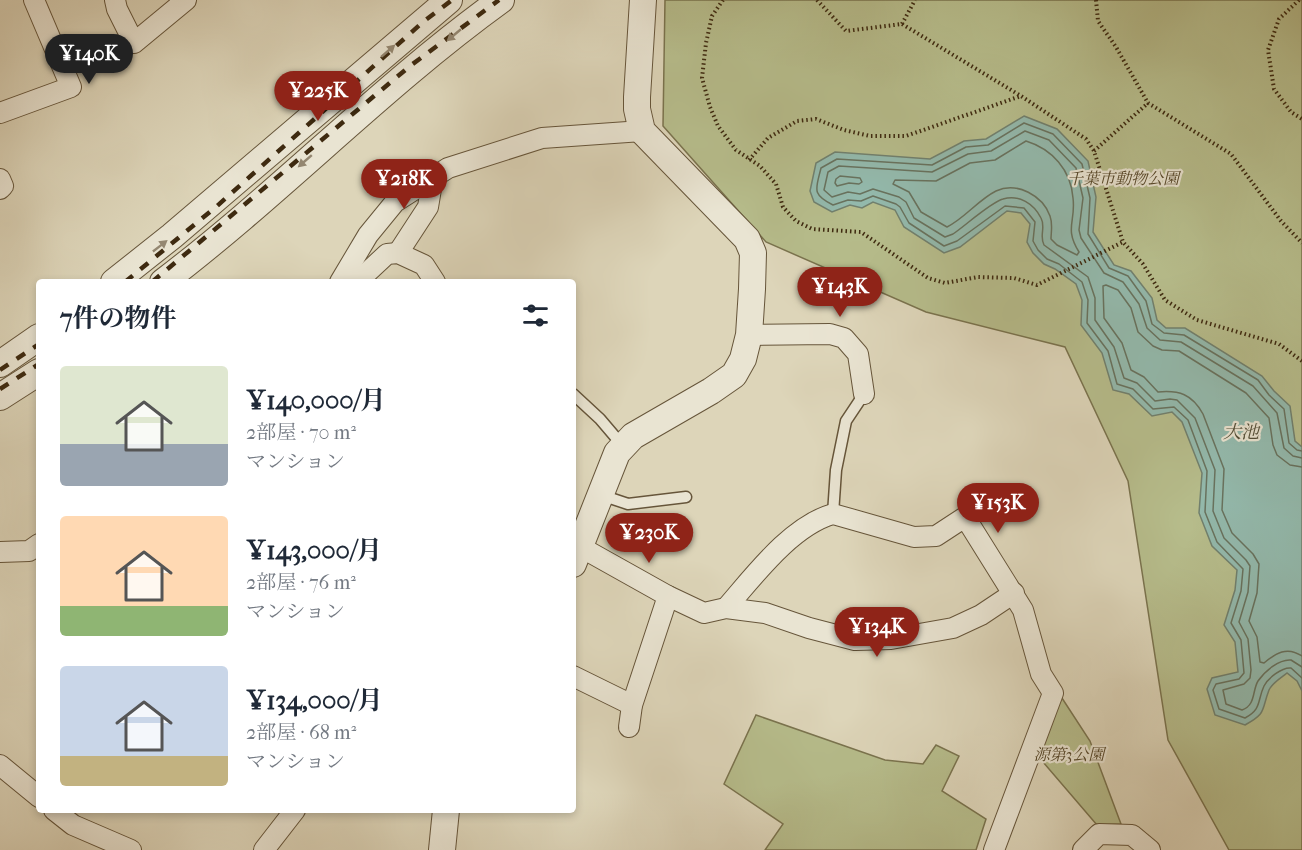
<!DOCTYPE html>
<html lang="ja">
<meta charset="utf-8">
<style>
body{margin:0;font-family:"IM FELL French Canon","Noto Serif JP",serif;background:#f2f2f3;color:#1f2937;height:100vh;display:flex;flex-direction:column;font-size:22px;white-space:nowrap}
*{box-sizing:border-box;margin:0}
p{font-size:20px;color:#747a83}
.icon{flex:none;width:33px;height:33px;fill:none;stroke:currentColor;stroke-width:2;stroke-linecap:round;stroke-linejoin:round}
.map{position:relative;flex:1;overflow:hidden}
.details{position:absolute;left:36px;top:279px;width:540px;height:534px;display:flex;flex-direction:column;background:#fff;border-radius:6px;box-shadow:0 3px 9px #0003}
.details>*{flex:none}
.price{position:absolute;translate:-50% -51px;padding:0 14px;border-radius:21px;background:#8f2418;color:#fff;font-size:20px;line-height:39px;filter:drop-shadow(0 2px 3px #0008)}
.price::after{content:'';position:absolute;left:50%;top:36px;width:18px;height:14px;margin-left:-9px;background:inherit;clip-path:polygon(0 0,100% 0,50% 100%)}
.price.selected{background:#222;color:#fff}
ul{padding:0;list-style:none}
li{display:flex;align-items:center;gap:18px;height:150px;padding:0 24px}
li span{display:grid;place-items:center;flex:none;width:168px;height:120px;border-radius:6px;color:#555}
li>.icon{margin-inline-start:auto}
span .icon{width:72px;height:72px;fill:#fffc;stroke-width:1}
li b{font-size:26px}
h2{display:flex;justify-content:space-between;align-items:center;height:72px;padding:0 24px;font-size:26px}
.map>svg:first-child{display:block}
</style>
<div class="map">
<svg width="1302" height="850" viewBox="0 0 1302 850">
<rect width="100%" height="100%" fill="#ddd5b9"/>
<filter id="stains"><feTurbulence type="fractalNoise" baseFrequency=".00333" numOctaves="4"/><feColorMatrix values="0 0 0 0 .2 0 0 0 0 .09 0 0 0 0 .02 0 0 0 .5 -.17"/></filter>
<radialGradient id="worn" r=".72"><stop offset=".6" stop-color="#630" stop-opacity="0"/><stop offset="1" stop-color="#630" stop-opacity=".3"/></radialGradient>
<!-- green -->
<g fill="#b6bc8b" stroke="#7a734e" stroke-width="1.5">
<polygon points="665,0 1302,0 1302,850 1229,850 1168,740 1128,481 1065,347 926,312 766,242 663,126"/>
<polygon points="1060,695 1090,741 1121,824 1097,825 1037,755"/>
<polygon points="756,715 885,760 923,764 936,745 959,756 942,791 986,819 976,850 765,850 783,824 724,784"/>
</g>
<!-- water -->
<path fill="#93b9ac" stroke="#71806e" stroke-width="1.5" d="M1024,116L1057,129L1088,161L1096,197L1093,232L1114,265L1131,271L1152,298L1157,320L1166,328H1185L1262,376L1274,391L1290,406L1295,441L1302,447V691L1297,681L1287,673C1281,678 1272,683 1269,690C1261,711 1267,713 1245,725L1215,715L1207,689L1212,678L1238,672L1235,642L1224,625L1235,590L1237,570L1212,546L1199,513L1202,473L1182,422L1172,412L1152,416L1129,394L1113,390L1102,353L1081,325L1082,300L1076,284L1055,269L1044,264L1033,253L1027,242L1030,224L1021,213L1007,211L960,247L944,253L904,227L895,210L873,202L862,208L850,205L832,212L814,202L810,191L816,163L835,152L930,159L964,141L986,139Z"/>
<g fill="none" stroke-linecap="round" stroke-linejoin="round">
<!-- shore -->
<g stroke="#68725e" stroke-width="1.5">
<path d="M1026,141C1052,149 1071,170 1073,198C1076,222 1064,228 1079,252L1077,255L1057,245L1051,239C1051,232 1053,224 1050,216C1043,196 1017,181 996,191C978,200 965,218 947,227L921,212L909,192L893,184L895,180L936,181L970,163L995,160Z"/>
<polygon points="840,176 860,178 862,182 859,184 849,183 837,186 835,183 836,179"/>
<path d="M1302,451L1297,450L1289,443L1284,409L1269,395L1258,380L1184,335L1164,333L1152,324L1146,301L1128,276L1109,268L1088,234L1090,198L1082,164L1053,134L1024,123L988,145L966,147L932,165L837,159L821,168C816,189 811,194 833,205L848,200L861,201L873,196L896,204L900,207L909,223L944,246L957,241L1005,206L1024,208L1035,222L1033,241L1038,250L1047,259L1059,264L1082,282L1088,300L1087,323L1108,351L1117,384L1133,389L1153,409L1174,407L1188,420L1207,471L1205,512L1217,542L1243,569L1241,591L1231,623L1241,640L1244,673L1239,679L1216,684L1213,690L1219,709L1245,718C1262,709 1257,701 1264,686C1268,678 1282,667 1291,668L1302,678"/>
<path d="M1302,458L1293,456L1284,448L1277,413L1253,386L1181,342L1160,340L1147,328L1139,304L1123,282L1104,273L1081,238L1079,230L1083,198L1076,168L1049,140L1025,131L991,151L968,154L932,172L839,166L828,172L824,190L832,197L848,192L860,194L873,189L899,197L906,202L914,218L945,237L953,234C965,226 991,202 1003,199C1019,194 1034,204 1041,218C1046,227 1039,236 1044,245L1088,277L1095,298V320L1114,347L1124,378L1137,383L1155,401L1170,399L1177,400L1195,418L1215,470L1213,511L1224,538L1246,560L1250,566L1248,592L1239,622L1248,639L1251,670L1250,678L1244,684L1223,690L1226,704L1242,710C1256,705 1252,691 1258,681C1265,671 1279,659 1291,660L1302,667"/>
<path d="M1302,467L1290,465L1277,455L1273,445L1269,418L1246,393L1179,351L1162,350L1153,346L1138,332L1131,308L1118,290L1106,285L1103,286L1104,318L1122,343L1131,370L1144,377L1158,392C1179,390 1192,394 1203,414L1224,469L1222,510L1232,533L1253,554L1259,564L1257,593L1249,621L1257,637L1260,662L1264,663C1276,653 1287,646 1302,656"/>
</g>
<!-- service casing -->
<g stroke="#66553a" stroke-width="13">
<g id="service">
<polyline points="573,394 600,419 623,446"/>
<polyline points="601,495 628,504 686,497"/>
<polyline points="833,514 836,470 846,421 864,394"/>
</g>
</g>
<!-- minor casing -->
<g stroke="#66553a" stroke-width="22">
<g id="minor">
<polyline points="115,0 117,9 134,43 186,0"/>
<polyline points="0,113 71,87 34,0"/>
<polyline points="0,179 3,186 0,189"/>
<polyline points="398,253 428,207 433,177"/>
<polyline points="340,282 368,235 395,202 448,168 542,138 642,131"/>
<polyline points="357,282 387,254 398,253 424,265 435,282"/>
<polyline points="749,335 830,334 844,338 858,354 864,394"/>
<polyline points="580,549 584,549 668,596 704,613 726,608 765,613 809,628 855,640 891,639 953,628 981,615 1014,593"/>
<polyline points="0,552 29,551 39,544"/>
<path d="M726,608C754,576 791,526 833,514L914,537L936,536L965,517L1023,610L1041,674L1053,693L994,850"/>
<polyline points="573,676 632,705"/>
<polyline points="629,727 632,705 668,596"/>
<polyline points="0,765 39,797"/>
<polyline points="54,810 73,825 131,850"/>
<polyline points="264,850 295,810"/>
<polyline points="1083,850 1099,834 1132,835 1150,850"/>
</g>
</g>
<!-- tertiary casing -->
<g stroke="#66553a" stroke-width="28">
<g id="tertiary">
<polyline points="114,282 172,236 449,0"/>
<path d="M163,282C280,193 382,86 501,0"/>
<polyline points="0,364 39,337"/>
<polyline points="0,397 39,372"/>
<polyline points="573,564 617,453 633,436 711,391 734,375 743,359 749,335 752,289 753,253 747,239 642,131 637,109 637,97 643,0"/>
<polyline points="442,850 446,810"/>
</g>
</g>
<!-- path -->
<g stroke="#3e2a10" stroke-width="4" stroke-dasharray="1.5 3" stroke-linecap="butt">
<polyline points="723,0 712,16 706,43 702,78 710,107 718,126 736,150 760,166 776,184 783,207 796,221 812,229 861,232 928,278 945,283 978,277 1014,278 1037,285 1123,242"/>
<polyline points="817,0 846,31 902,24 1021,96 1086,139 1094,151 1123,242 1143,264 1165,300 1197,320 1279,344 1302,361"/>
<polyline points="1096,0 1098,21 1116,47 1148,103 1231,154 1281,221 1302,243"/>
<polyline points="1299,0 1279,19 1268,50 1274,89 1291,112 1302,119"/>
<polyline points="902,24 915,0"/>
<polyline points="1094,151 1148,103"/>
<polyline points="749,160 768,138 797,121 816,119 844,130 870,136 906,136 1021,96"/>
</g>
<!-- service -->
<use href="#service" stroke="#e9e4d2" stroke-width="10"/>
<!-- minor -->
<use href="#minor" stroke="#e9e4d2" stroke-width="20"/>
<!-- tertiary -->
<use href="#tertiary" stroke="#e9e4d2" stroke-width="26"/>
<!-- rail -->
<g stroke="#3e2a10" stroke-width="4.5" stroke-dasharray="10 10" stroke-linecap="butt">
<polyline points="125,282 217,206 423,22 452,0"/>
<polyline points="152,282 410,66 499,0"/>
<polyline points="0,370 39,344"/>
<polyline points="0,389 39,364"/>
</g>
</g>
<!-- one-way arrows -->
<defs><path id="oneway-solid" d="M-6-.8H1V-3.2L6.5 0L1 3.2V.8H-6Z" transform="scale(1.5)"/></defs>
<g fill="#948771">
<use href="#oneway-solid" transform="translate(454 35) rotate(140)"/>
<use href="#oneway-solid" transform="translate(388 51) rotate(-41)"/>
<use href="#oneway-solid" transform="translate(305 161) rotate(139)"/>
<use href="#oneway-solid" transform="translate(160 246) rotate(-38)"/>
</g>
<g text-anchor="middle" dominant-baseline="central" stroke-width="4.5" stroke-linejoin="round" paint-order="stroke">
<!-- park labels -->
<g font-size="16" font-style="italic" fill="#564729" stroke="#e9e4d2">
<text x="1123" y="178">千葉市動物公園</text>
<text x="1069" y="754">源第3公園</text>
</g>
<!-- water labels -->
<g font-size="18" font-style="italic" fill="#534e37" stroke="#e9e4d2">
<text x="1241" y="432">大池</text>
</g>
</g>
<rect width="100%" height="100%" filter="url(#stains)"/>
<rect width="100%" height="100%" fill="url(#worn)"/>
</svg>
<b class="price selected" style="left:89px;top:85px">¥140K</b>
<b class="price" style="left:318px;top:122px">¥225K</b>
<b class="price" style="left:404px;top:210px">¥218K</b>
<b class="price" style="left:840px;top:318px">¥143K</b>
<b class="price" style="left:998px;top:534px">¥153K</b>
<b class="price" style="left:649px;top:564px">¥230K</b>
<b class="price" style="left:877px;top:658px">¥134K</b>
<section class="details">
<h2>7件の物件<svg class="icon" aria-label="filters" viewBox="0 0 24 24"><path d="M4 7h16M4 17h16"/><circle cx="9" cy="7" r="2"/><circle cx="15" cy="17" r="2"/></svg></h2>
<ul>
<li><span style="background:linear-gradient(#dfe7d0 65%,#9aa5b1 0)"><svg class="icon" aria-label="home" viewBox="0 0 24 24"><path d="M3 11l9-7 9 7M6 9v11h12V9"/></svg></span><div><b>¥140,000/月</b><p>2部屋 · 70 m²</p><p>マンション</p></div></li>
<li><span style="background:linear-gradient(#ffd9b3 75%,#8fb573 0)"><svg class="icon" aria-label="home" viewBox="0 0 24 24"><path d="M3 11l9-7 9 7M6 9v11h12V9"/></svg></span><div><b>¥143,000/月</b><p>2部屋 · 76 m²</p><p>マンション</p></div></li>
<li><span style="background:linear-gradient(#c9d6e8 75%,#c2b280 0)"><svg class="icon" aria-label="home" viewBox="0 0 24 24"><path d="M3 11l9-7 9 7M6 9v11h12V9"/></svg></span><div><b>¥134,000/月</b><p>2部屋 · 68 m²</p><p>マンション</p></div></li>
</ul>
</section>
</div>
